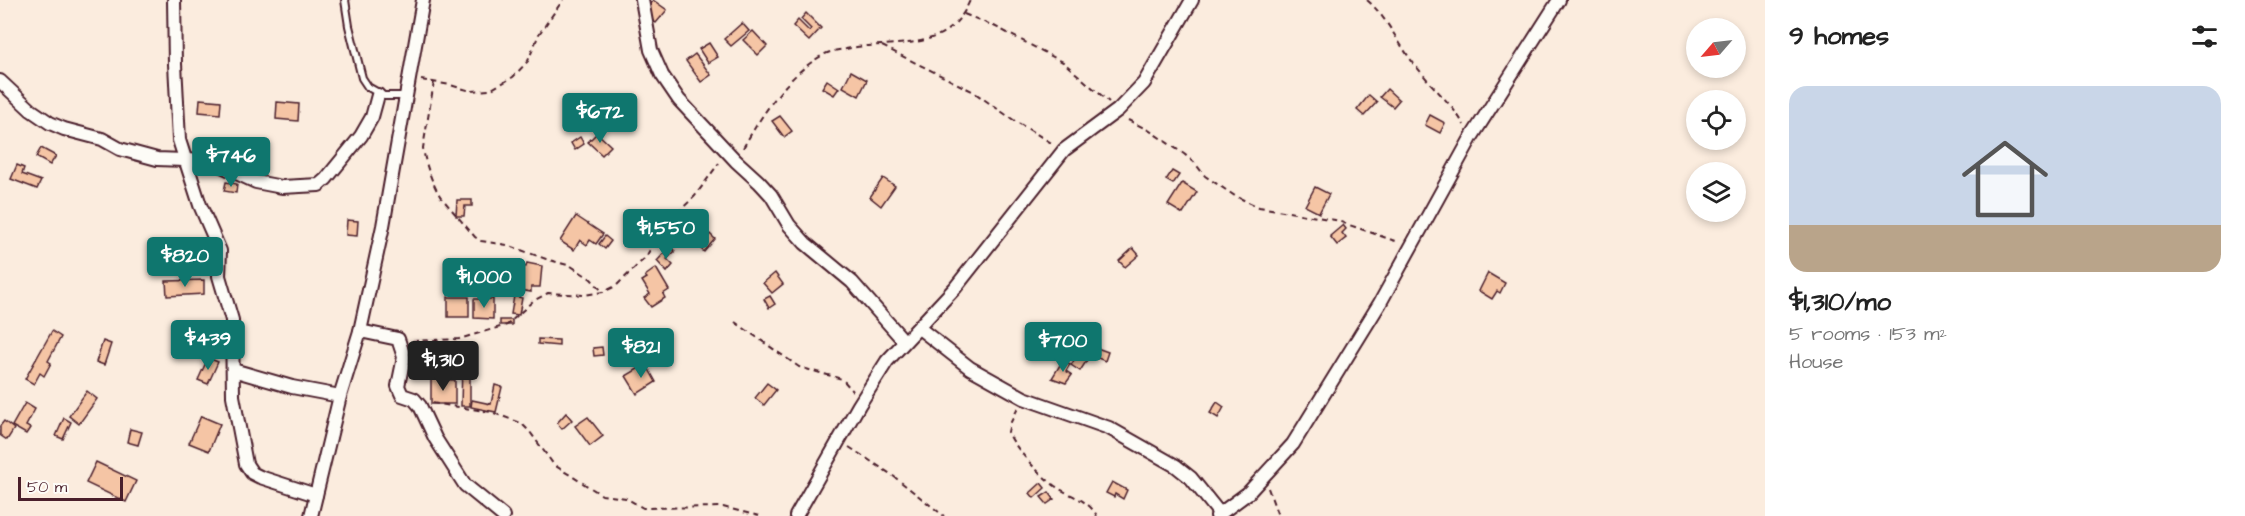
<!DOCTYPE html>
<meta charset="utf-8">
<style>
body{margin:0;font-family:"Architects Daughter",sans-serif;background:#f2f2f2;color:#222;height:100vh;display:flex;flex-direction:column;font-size:22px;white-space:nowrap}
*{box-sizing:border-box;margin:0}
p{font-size:20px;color:#767676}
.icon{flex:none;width:33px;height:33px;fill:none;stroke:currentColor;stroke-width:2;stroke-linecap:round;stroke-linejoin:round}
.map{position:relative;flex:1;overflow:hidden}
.panel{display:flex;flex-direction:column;background:#fff;width:480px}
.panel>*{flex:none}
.needle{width:39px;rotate:242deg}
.tools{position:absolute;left:1686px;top:18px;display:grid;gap:12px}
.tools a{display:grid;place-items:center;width:60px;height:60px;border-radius:50%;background:#fff;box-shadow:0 3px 9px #0003;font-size:30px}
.scale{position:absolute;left:18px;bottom:15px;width:105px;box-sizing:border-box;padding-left:6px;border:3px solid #4a1f2b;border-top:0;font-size:16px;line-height:21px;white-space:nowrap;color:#4a1f2b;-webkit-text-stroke:4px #fdfcf7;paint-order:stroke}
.price{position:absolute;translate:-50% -51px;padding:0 14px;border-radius:6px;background:#0f766e;color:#fff;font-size:20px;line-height:39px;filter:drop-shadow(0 2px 3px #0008)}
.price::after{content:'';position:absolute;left:50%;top:36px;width:18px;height:14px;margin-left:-9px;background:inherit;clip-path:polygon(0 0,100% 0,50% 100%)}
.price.active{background:#222;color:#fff}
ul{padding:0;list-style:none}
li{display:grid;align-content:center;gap:12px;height:318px;padding:0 24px}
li+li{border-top:2px solid #e0e0e0}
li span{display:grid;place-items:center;height:186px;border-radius:18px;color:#555}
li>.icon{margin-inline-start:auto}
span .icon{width:108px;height:108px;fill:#fffc;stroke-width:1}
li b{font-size:26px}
h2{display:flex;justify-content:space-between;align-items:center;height:72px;padding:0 24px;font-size:26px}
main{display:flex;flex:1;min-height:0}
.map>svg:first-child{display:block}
</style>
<main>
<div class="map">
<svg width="1765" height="516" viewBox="0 0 1765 516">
<rect width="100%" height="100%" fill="#fbecde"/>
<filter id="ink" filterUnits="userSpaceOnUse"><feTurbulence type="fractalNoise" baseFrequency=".0167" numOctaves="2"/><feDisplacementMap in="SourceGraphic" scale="12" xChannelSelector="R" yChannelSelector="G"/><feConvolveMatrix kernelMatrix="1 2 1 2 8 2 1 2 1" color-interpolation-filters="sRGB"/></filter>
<g filter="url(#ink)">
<!-- building -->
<g fill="#f5c5a5" stroke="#4a1f2b" stroke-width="1.5">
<polygon points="653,0 667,10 656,23 643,12"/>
<polygon points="806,13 821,28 809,41 793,26 798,20 809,31 811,29 801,19"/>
<polygon points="742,23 749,31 731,46 724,39"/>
<polygon points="753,31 767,46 758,55 743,40"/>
<polygon points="709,43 718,57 708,63 699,49"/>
<polygon points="695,54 711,75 701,82 686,61"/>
<polygon points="851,71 867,80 859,96 843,87"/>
<polygon points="827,80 839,88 834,95 822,88"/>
<polygon points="1387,89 1399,100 1393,107 1380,97"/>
<polygon points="1369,95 1377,102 1364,116 1357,110"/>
<polygon points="621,98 630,105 617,120 608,113"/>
<polygon points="200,99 221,101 220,114 199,112"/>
<polygon points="277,102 299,104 298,121 276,119"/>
<polygon points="1430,115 1445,123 1440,133 1425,125"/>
<polygon points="780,116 792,131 784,137 772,121"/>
<polygon points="597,133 611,146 602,155 588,142"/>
<polygon points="580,137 584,144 575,150 571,143"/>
<polygon points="41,148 56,156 50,165 36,157"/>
<polygon points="236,154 252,162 247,170 231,162"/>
<polygon points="17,165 24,168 22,174 41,181 37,189 11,179"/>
<polygon points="1172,171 1179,175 1173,184 1166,180"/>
<polygon points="883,178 895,186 881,206 870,197"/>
<polygon points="226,182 237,184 236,193 224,191"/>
<polygon points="1182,183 1197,192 1183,214 1168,205"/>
<polygon points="1315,187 1329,194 1319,213 1305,206"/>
<polygon points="457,200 472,200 472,206 465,206 464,216 456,216"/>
<polygon points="576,216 603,234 596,244 590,240 587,245 580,240 574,250 560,241"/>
<polygon points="695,219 703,227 700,230 707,237 710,234 715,239 704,252 681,229 689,220 691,223"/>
<polygon points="347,220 358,221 357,236 346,235"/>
<polygon points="1343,225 1346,229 1342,233 1346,238 1337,245 1330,236"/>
<polygon points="605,236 611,241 605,249 599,244"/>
<polygon points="670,247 675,251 667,259 673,265 667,272 657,261"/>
<polygon points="1133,248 1139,255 1125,267 1119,261"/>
<polygon points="527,263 542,266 540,287 531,287 531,292 508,288 512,265 526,267"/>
<polygon points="656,268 669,290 663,294 665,298 651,307 644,298 650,294 642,281 647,278 645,276"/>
<polygon points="775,273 783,284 772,293 763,283"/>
<polygon points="1488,273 1505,283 1500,293 1497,291 1492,299 1479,291"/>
<polygon points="204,280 204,294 167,296 166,281"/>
<polygon points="514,296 522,298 519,315 511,314"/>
<polygon points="770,296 775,304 769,308 764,299"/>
<rect x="448" y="297" width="21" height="20"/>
<polygon points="474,299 493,299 493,319 474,318"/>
<rect x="500" y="320" width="12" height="5"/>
<polygon points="52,331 61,337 48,361 51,363 44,376 40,373 34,384 25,379"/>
<polygon points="538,339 559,340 559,346 538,344"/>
<polygon points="103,341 111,344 104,365 96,362"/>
<polygon points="602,347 603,355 594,356 593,348"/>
<polygon points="1097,348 1108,352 1105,361 1093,356"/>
<polygon points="1080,351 1089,357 1080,371 1071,365"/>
<polygon points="208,358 218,362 208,384 198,380"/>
<polygon points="1063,360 1070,364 1066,371 1072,375 1066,383 1052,378"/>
<polygon points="646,364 656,382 637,394 626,376"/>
<polygon points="462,365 470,365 470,406 461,406"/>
<polygon points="431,379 455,380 455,404 431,404"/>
<polygon points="767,383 776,390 764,405 755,398"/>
<polygon points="495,385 502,387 496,412 471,407 472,400 491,404"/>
<polygon points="87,391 97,399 79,424 69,416"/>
<polygon points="1217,402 1224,407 1218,418 1210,413"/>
<polygon points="25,403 35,409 26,426 30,428 26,434 12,426"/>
<polygon points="566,413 572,420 562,429 557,423"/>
<polygon points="201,416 220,424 209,451 189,443"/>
<polygon points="588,417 603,436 590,446 575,426"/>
<polygon points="64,418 71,422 63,439 56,436"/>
<polygon points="4,421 14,429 7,440 0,435 0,426"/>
<polygon points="130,429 142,432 138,445 127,442"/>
<polygon points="96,462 136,481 126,502 86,483"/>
<polygon points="1112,482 1127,490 1123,499 1115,494 1114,497 1106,493"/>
<polygon points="1041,483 1045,488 1034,498 1030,493"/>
<polygon points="1049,492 1054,499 1047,504 1041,497"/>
</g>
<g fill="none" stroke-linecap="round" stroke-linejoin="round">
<!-- service casing -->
<g stroke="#4a1f2b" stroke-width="10">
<polyline id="service" points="345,0 349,26 362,78 368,87 384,96 406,96"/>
</g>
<!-- minor casing -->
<g stroke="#4a1f2b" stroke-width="16">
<g id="minor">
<polyline points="174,0 175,64 179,140 200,205 220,251 219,276 232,320 233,396 246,464 252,473 260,477 316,495"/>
<polyline points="642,0 651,50 662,75 679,100 736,161 759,182 771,195 789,225 805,243 852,282 904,341"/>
<polyline points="0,81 31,110 50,123 64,129 102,139 120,149 157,159 211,161 256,182 282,187 319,185 326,179 361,136 372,117 378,95"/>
<polyline points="919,328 970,368 1024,398 1109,428 1176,466 1191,478 1220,514"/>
<polyline points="360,331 398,339 404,357 398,386 402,395 414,399 420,406 435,438 465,485 503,516"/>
<polyline points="233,370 292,387 340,396"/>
<polyline points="311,516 340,396 360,331 383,226 423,0"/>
<polyline points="796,516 859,405 887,361 955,288 1064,150 1118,110 1144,83 1192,0"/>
<polyline points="1217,516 1248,493 1293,444 1380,303 1471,138 1559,0"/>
</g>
</g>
<!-- path -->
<g stroke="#4a1f2b" stroke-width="2" stroke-dasharray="6 4.5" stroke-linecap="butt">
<path d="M1367,0C1389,19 1400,49 1420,71C1435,90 1452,104 1464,125"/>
<polyline points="964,14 994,26 1063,62 1109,102"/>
<polyline points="882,46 972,91 1015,121 1053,144"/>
<polyline points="421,80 450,85 471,91 490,90 513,77 528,61 539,34 563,0"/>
<path d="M434,82L423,148C425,163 432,183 440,196L475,237L481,241L507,245L546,259L571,266L591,279L603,292"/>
<polyline points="1128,120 1150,131 1184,154 1194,162 1205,176 1235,196 1259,207 1335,220 1398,242"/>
<path d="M743,148C763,113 787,75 823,55C830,51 838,50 846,49C892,39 947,56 970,0"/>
<polyline points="735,322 799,367 842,379 853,391"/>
<polyline points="412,341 459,339 507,325 533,301 548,293 584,295 603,292 616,286 646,257 661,229 695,196 719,163"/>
<polyline points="432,403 491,412 521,423 530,432 554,465 602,495 626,498 643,508 723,507 759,516"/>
<path d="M1018,408L1010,424L1008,432C1016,450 1039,474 1055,486C1069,496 1088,499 1097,516"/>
<polyline points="849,447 892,475 944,516"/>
<polyline points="1268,488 1278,516"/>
</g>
<!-- service -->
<use href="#service" stroke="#fdfcf7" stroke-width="6"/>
<!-- minor -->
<use href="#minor" stroke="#fdfcf7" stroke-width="12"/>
</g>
</g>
</svg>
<div class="tools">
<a><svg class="needle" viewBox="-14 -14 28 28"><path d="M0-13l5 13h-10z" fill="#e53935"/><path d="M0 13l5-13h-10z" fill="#767676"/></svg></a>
<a><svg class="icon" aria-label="locate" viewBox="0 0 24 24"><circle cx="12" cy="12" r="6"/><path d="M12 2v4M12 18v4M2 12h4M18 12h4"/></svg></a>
<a><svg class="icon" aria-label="layers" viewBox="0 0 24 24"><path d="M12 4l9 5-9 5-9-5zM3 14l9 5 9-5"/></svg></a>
</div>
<div class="scale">50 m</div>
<b class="price" style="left:600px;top:144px">$672</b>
<b class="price" style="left:231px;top:188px">$746</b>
<b class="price" style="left:666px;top:260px">$1,550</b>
<b class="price" style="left:185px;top:288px">$820</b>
<b class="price" style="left:484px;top:309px">$1,000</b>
<b class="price" style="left:208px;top:371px">$439</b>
<b class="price" style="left:1063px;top:373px">$700</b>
<b class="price" style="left:641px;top:379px">$821</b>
<b class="price active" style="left:443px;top:392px">$1,310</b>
</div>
<section class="panel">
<h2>9 homes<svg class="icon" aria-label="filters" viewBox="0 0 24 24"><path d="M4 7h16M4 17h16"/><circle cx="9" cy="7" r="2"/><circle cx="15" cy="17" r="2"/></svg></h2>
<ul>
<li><span style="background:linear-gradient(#c9d6e8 75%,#b9a48a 0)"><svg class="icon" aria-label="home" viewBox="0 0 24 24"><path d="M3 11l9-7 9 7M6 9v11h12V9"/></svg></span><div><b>$1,310/mo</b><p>5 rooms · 153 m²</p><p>House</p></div></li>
</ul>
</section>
</main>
